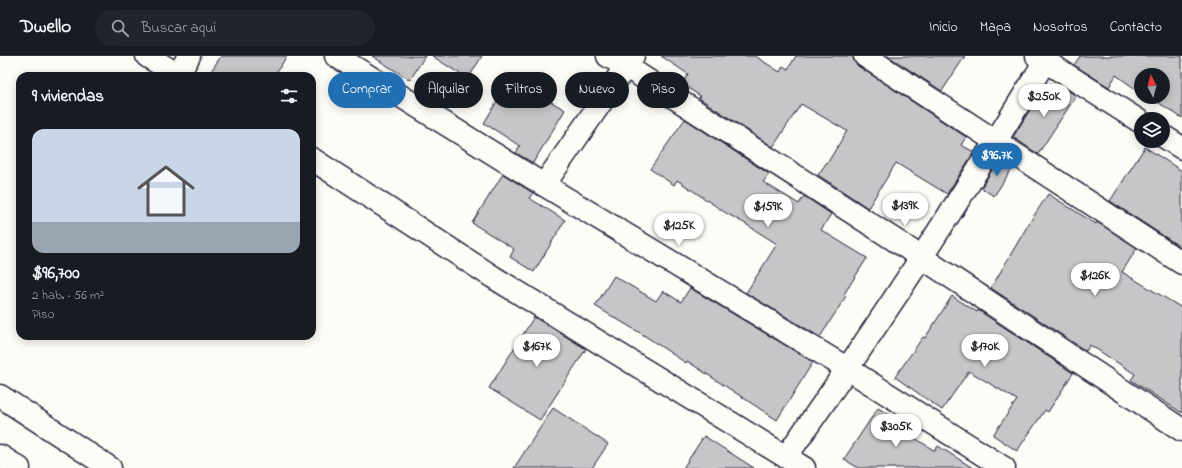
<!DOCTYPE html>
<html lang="es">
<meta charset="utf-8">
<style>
body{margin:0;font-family:"Indie Flower",sans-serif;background:#20242c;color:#f1f3f6;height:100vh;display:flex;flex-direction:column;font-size:15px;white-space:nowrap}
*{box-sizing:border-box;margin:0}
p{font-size:13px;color:#9ea1a6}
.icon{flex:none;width:22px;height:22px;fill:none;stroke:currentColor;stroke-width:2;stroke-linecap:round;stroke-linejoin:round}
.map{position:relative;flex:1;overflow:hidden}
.panel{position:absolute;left:16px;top:16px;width:300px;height:268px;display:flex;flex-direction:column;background:#171b24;border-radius:12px;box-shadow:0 2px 10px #0003}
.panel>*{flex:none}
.hud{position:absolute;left:328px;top:16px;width:380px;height:36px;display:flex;gap:8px}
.needle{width:26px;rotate:354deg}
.fabs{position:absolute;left:1134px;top:12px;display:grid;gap:8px}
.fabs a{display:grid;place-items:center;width:36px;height:36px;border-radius:50%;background:#171b24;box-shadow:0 2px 10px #0003;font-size:20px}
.price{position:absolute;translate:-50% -34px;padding:0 9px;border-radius:14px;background:#fff;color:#222;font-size:13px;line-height:26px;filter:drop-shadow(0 1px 2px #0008)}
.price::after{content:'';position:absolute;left:50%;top:24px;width:12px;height:9px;margin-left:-6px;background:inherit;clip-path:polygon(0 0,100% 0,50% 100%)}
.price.on{background:#1f6fb2;color:#fff}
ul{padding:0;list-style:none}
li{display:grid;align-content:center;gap:8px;height:212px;padding:0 16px}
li+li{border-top:1px solid #363941}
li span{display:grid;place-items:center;height:124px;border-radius:12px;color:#555}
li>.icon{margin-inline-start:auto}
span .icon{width:72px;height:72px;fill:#fffc;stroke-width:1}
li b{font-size:17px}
h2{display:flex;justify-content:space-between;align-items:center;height:48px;padding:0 16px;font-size:17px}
.chip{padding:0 14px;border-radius:18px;background:#171b24;box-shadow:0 2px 10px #0003;font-size:14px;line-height:36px}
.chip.on{background:#1f6fb2;color:#fff}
header{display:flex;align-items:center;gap:24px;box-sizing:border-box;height:56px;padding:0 20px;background:#171b24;border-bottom:1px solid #363941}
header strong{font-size:19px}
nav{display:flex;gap:22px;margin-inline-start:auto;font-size:14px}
.search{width:280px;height:36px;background:#20242c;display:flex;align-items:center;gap:10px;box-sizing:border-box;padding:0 14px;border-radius:22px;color:#9ea1a6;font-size:15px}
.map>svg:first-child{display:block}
</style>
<header>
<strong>Dwello</strong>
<div class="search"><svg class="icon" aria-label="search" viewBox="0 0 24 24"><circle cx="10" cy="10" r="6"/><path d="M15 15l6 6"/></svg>Buscar aquí</div>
<nav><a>Inicio</a><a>Mapa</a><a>Nosotros</a><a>Contacto</a></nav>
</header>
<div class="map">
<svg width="1182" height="412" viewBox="0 0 1182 412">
<rect width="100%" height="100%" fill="#fdfcf7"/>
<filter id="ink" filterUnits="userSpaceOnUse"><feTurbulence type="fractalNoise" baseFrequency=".025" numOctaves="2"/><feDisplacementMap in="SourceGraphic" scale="8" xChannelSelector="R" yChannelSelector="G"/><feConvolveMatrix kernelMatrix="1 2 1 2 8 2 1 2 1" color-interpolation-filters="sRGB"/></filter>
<g filter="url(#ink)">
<!-- building -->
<g fill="#c6c6c8" stroke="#22223b">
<polygon points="221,0 287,0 274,20 208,20"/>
<polygon points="372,0 425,0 410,24"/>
<polygon points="432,0 482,0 468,23"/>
<polygon points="661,0 755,0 780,16 783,10 788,13 796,0 853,0 854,6 858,10 966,81 961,89 974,96 947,138 896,107 868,152 818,119 827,106 828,106 847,75 801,48 773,91 699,42 700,40 682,28 688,18"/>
<polygon points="888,0 965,0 942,35"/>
<polygon points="1080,0 1182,0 1182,62 1150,41 1163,41 1163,19 1141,19 1141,35 1138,33 1137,34 1116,19 1109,31 1074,9"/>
<polygon points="521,28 565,54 533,107 516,97 520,90 484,67 504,34 514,41"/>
<polygon points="1062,30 1076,40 1038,98 1013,81 1044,31 1056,39"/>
<polygon points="685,63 769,118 763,126 799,148 804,140 831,158 821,174 867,202 844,238 846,240 820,281 746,237 777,188 744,167 726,157 677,124 674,129 650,113"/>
<polygon points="1145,91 1182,115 1182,192 1110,145"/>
<polygon points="999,103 1013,111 994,140 981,132"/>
<polygon points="503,118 533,137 529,142 565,164 534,216 510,201 514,193 472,167"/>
<polygon points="1048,138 1096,168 1097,166 1137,192 1122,216 1182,252 1182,357 1131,324 1135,318 1090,289 1086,295 991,232 1028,169"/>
<polygon points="614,220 656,245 663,235 681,246 690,232 813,306 777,364 687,305 686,307 642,278 595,250"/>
<polygon points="952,240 977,256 978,254 1073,317 1048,356 1045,354 1017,395 993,379 1017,344 969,315 942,354 895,321 923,281 925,282"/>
<polygon points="534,261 586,293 540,364 489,332"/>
<polygon points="553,352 608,388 592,412 514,412"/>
<polygon points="878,352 901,366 898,371 935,395 938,390 973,412 858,412 844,403"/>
<polygon points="704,380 754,412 683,412"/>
</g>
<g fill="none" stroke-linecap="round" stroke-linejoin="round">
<!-- minor casing -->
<g stroke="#22223b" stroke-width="25">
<g id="minor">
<polyline points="147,0 180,20"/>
<polyline points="336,0 544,129 848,313 1004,412"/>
<polyline points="608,0 627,11 921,201 1182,374"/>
<polyline points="865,0 1182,207"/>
<polyline points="1037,0 1141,66"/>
<polyline points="178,19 189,0"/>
<polyline points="1163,80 1182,92"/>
<polyline points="312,103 493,221 804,412"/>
<polyline points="544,129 633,0"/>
<path d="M786,401C877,272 963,140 1045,5"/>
</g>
</g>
<!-- highway casing -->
<g stroke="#22223b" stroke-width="25">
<g id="highway">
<polyline points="0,340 110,412"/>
<polyline points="0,400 19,412"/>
</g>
</g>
<!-- minor -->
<use href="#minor" stroke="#fdfcf7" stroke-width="22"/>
<!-- highway -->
<use href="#highway" stroke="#fdfcf7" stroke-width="22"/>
</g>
</g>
</svg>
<div class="fabs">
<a><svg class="needle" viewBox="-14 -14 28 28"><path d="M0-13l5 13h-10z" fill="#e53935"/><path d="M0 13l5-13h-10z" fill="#9ea1a6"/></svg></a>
<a><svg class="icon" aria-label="layers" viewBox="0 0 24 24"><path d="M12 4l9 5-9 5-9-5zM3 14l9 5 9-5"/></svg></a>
</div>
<b class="price" style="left:1044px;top:62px">$250K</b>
<b class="price on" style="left:997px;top:121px">$96.7K</b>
<b class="price" style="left:905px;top:171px">$139K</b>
<b class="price" style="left:768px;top:172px">$159K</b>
<b class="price" style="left:679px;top:191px">$125K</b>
<b class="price" style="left:1095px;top:241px">$126K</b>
<b class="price" style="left:537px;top:312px">$167K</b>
<b class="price" style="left:985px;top:312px">$170K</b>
<b class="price" style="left:896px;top:392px">$305K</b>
<div class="hud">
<a class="chip on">Comprar</a>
<a class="chip">Alquilar</a>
<a class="chip">Filtros</a>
<a class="chip">Nuevo</a>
<a class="chip">Piso</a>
</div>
<section class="panel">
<h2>9 viviendas<svg class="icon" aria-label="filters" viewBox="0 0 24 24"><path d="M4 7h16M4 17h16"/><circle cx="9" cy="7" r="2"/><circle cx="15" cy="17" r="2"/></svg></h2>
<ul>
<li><span style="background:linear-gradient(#c9d6e8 75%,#9aa5b1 0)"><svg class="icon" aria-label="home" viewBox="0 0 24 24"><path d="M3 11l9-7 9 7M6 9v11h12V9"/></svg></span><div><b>$96,700</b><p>2 hab. · 56 m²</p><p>Piso</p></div></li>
</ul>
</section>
</div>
